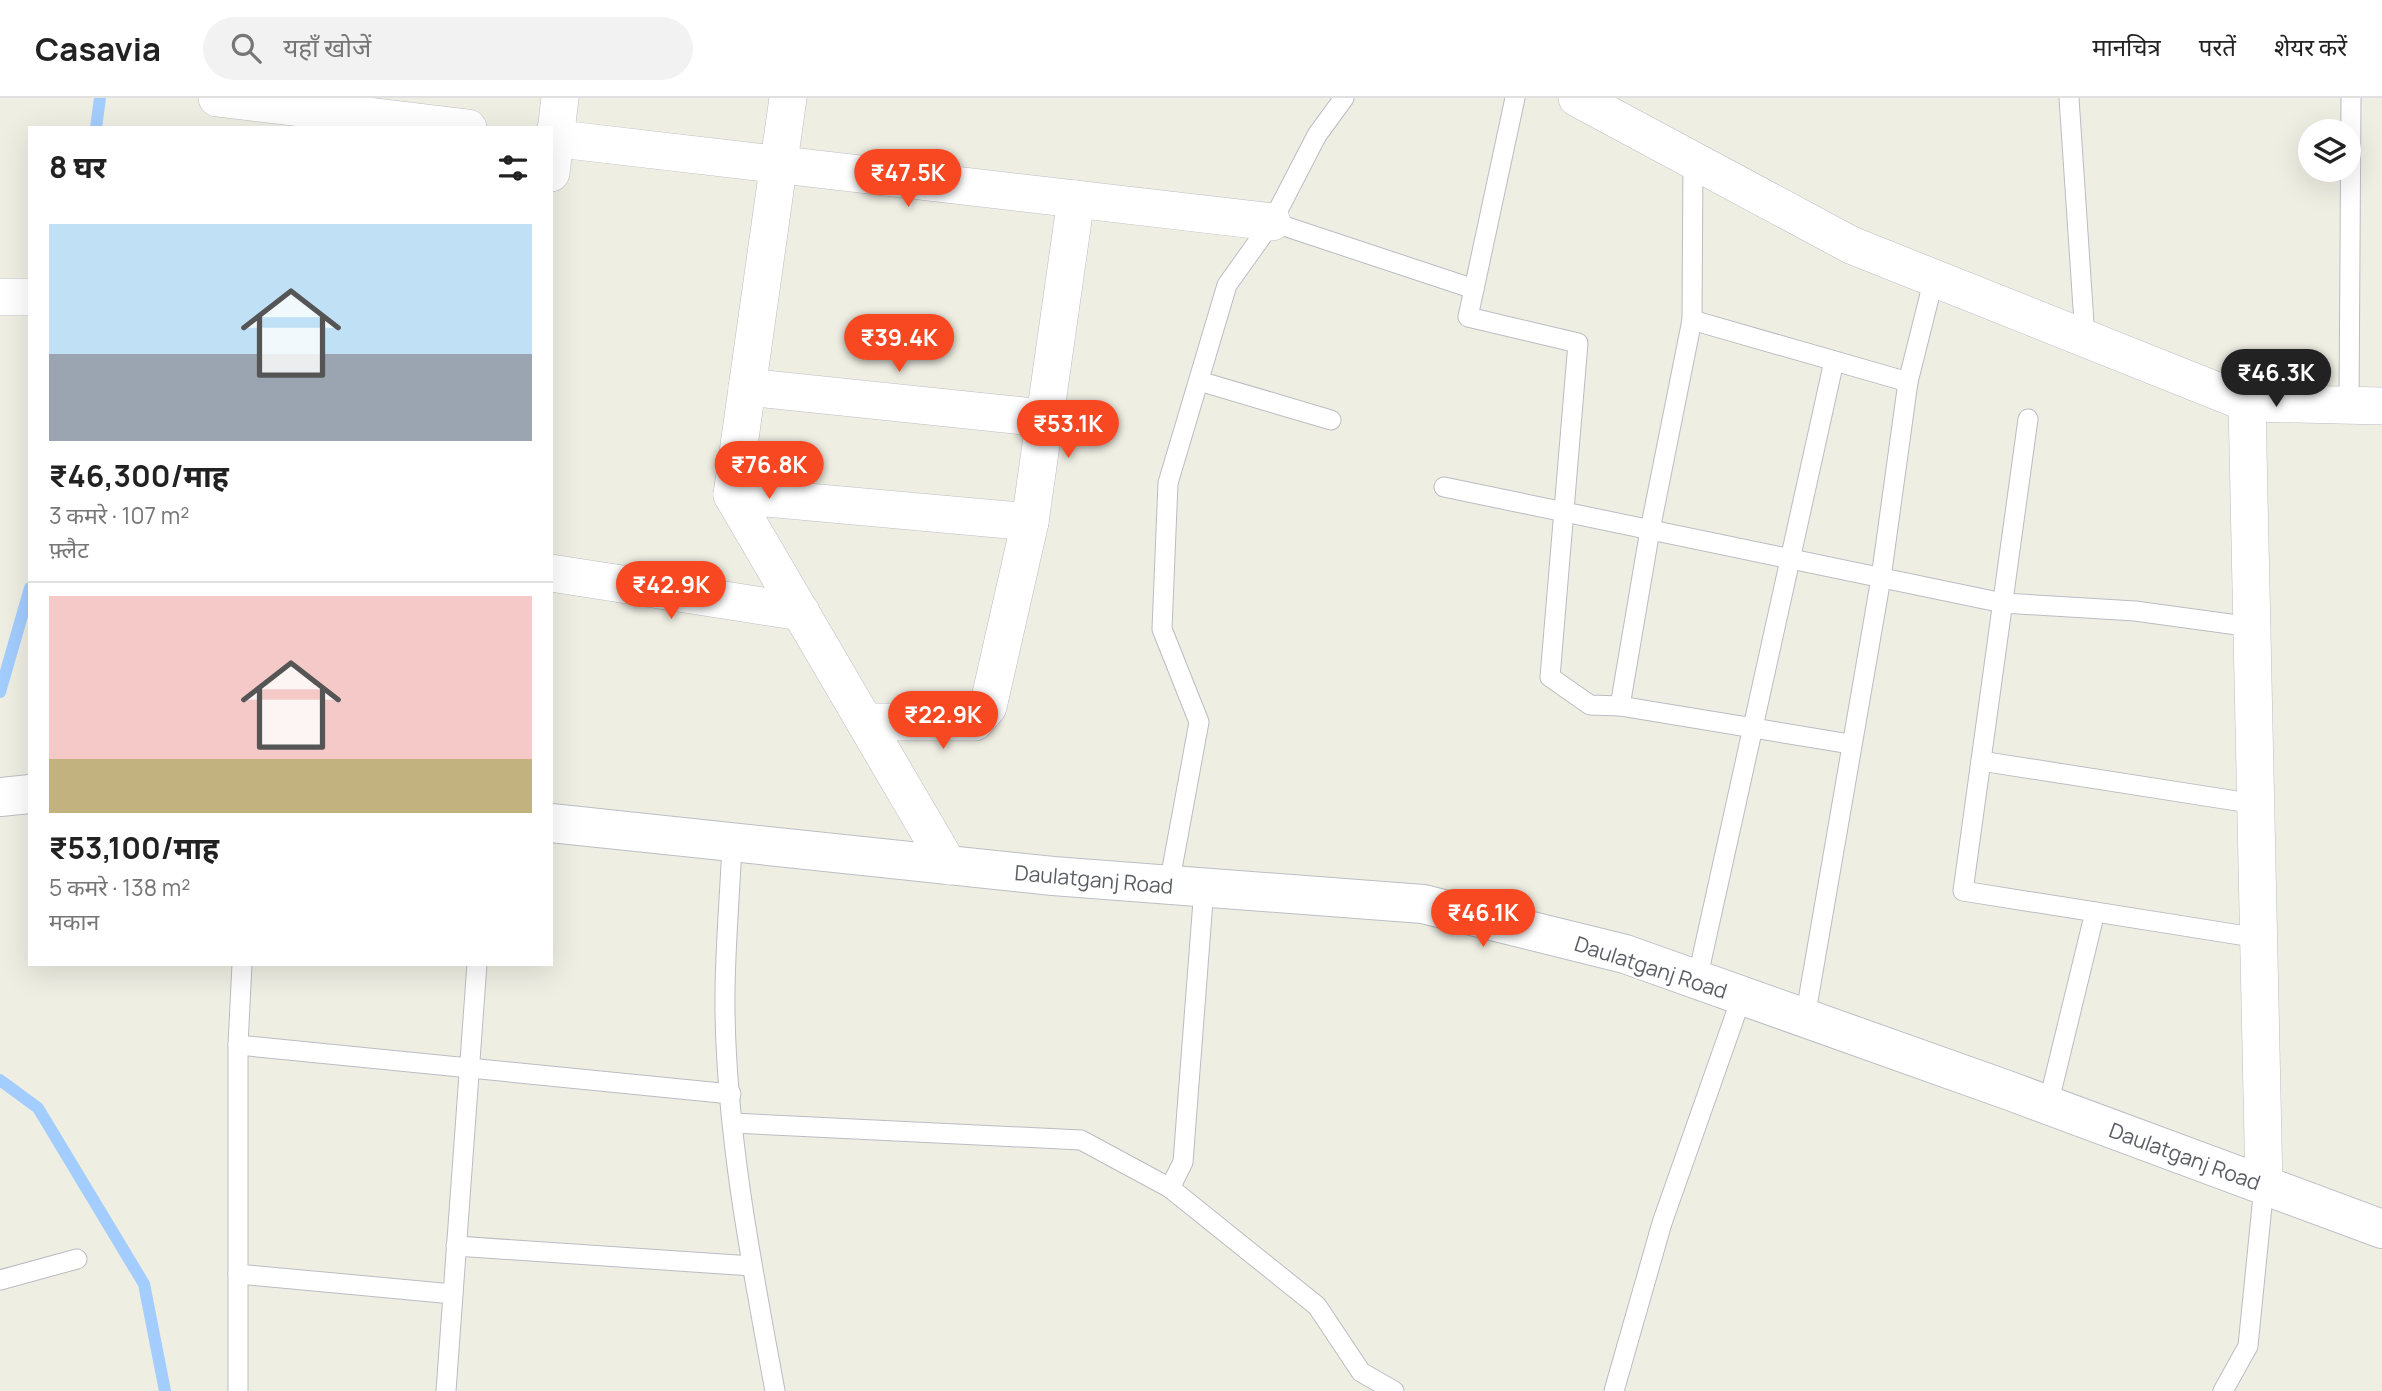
<!DOCTYPE html>
<html lang="hi">
<meta charset="utf-8">
<style>
body{margin:0;font-family:Manrope,"Noto Sans Devanagari",sans-serif;background:#f2f2f2;color:#222;height:100vh;display:flex;flex-direction:column;font-size:26px;white-space:nowrap}
*{box-sizing:border-box;margin:0}
p{font-size:23px;color:#767676}
.icon{flex:none;width:38px;height:38px;fill:none;stroke:currentColor;stroke-width:2;stroke-linecap:round;stroke-linejoin:round}
.map{position:relative;flex:1;overflow:hidden}
.side{position:absolute;left:28px;top:28px;width:525px;height:840px;display:flex;flex-direction:column;background:#fff;border-radius:0px;box-shadow:0 7px 28px #0002}
.side>*{flex:none}
.buttons{position:absolute;left:2298px;top:21px;display:grid;gap:14px}
.buttons a{display:grid;place-items:center;width:63px;height:63px;border-radius:50%;background:#fff;box-shadow:0 7px 28px #0002;font-size:35px}
.price{position:absolute;translate:-50% -60px;padding:0 16px;border-radius:24px;background:#f74821;color:#fff;font-size:23px;line-height:46px;filter:drop-shadow(0 2px 4px #0008)}
.price::after{content:'';position:absolute;left:50%;top:42px;width:21px;height:16px;margin-left:-10px;background:inherit;clip-path:polygon(0 0,100% 0,50% 100%)}
.price.active{background:#222;color:#fff}
ul{padding:0;list-style:none}
li{display:grid;align-content:center;gap:14px;height:371px;padding:0 21px}
li+li{border-top:2px solid #e0e0e0}
li span{display:grid;place-items:center;height:217px;border-radius:0px;color:#555}
li>.icon{margin-inline-start:auto}
span .icon{width:126px;height:126px;fill:#fffc;stroke-width:1}
li b{font-size:30px}
h2{display:flex;justify-content:space-between;align-items:center;height:84px;padding:0 21px;font-size:30px}
header{display:flex;align-items:center;gap:42px;box-sizing:border-box;height:98px;padding:0 35px;background:#fff;border-bottom:2px solid #e0e0e0}
header strong{font-size:33px}
nav{display:flex;gap:38px;margin-inline-start:auto;font-size:24px}
.search{width:490px;height:63px;background:#f2f2f2;display:flex;align-items:center;gap:18px;box-sizing:border-box;padding:0 24px;border-radius:38px;color:#767676;font-size:26px}
.map>svg:first-child{display:block}
</style>
<header>
<strong>Casavia</strong>
<div class="search"><svg class="icon" aria-label="search" viewBox="0 0 24 24"><circle cx="10" cy="10" r="6"/><path d="M15 15l6 6"/></svg>यहाँ खोजें</div>
<nav><a>मानचित्र</a><a>परतें</a><a>शेयर करें</a></nav>
</header>
<div class="map">
<svg width="2382" height="1293" viewBox="0 0 2382 1293">
<rect width="100%" height="100%" fill="#efeee3"/>
<g fill="none" stroke-linecap="round" stroke-linejoin="round">
<!-- stream -->
<g stroke="#a3cdff" stroke-width="12">
<polyline points="96,30 100,0"/>
<polyline points="0,594 30,490"/>
<polyline points="0,982 38,1010 144,1186 165,1293"/>
</g>
<!-- lane casing -->
<g stroke="#bbbcc3" stroke-width="21">
<g id="lane">
<polyline points="1515,0 1468,219 1578,245 1550,579 1590,607 1620,608 1850,646"/>
<polyline points="2069,0 2085,240"/>
<polyline points="1272,124 1474,191"/>
<polyline points="1692,222 1908,284"/>
<polyline points="1199,283 1331,322"/>
<polyline points="2349,307 2351,0"/>
<polyline points="2028,321 1963,793 2259,840"/>
<polyline points="1444,389 2003,505 2135,513 2252,529"/>
<polyline points="1620,608 1650,432 1692,222 1693,62"/>
<polyline points="1981,663 2256,706"/>
<path d="M732,744C730,800 724,858 725,914C727,1042 752,1168 775,1293"/>
<polyline points="1169,787 1199,624 1162,531 1168,385 1227,187 1272,124 1317,37 1344,0"/>
<polyline points="1697,882 1834,263"/>
<polyline points="1805,920 1881,480 1908,284 1934,180"/>
<polyline points="238,947 731,996"/>
<polyline points="2048,1007 2095,814"/>
<polyline points="733,1025 1081,1042 1170,1090 1317,1208 1361,1274 1394,1293"/>
<polyline points="1170,1090 1183,1064 1204,790"/>
<polyline points="456,1148 752,1168"/>
<polyline points="238,1176 453,1196"/>
<polyline points="0,1182 77,1161"/>
<polyline points="238,1293 238,947 242,866"/>
<polyline points="446,1293 477,866"/>
<polyline points="1614,1293 1662,1125 1742,898"/>
<polyline points="2223,1293 2248,1248 2264,1088"/>
</g>
</g>
<!-- street casing -->
<g stroke="#bbbcc3" stroke-width="38">
<g id="street">
<polyline points="217,0 468,30"/>
<polyline points="788,0 732,397 949,768"/>
<polyline points="1577,0 1851,147 2247,305 2264,1088"/>
<polyline points="551,40 1272,124"/>
<polyline points="551,75 560,0"/>
<polyline points="0,199 30,199"/>
<polyline points="747,289 1044,320"/>
<polyline points="2247,305 2382,308"/>
<polyline points="732,397 1030,424"/>
<polyline points="551,475 801,514"/>
<polyline points="865,624 975,624 988,609 1030,424 1076,101"/>
</g>
</g>
<!-- secondary casing -->
<g stroke="#bbbec5" stroke-width="40">
<g id="secondary">
<polyline points="0,699 30,696"/>
<polyline points="551,725 1053,778 1423,806 1625,856 2010,993 2382,1131"/>
</g>
</g>
<!-- lane -->
<use href="#lane" stroke="#fff" stroke-width="19"/>
<!-- street -->
<use href="#street" stroke="#fff" stroke-width="37"/>
<!-- secondary -->
<use href="#secondary" stroke="#fff" stroke-width="38"/>
</g>
<g text-anchor="middle" dominant-baseline="central" stroke-width="5" stroke-linejoin="round" paint-order="stroke">
<!-- street labels -->
<g font-size="21" fill="#5b5e65" stroke="#fff">
<text transform="translate(1094 781) rotate(5)">Daulatganj Road</text>
<text transform="translate(1651 869) rotate(18)">Daulatganj Road</text>
<text transform="translate(2185 1058) rotate(20)">Daulatganj Road</text>
</g>
</g>
</svg>
<div class="buttons">
<a><svg class="icon" aria-label="layers" viewBox="0 0 24 24"><path d="M12 4l9 5-9 5-9-5zM3 14l9 5 9-5"/></svg></a>
</div>
<b class="price" style="left:908px;top:111px">₹47.5K</b>
<b class="price" style="left:899px;top:276px">₹39.4K</b>
<b class="price active" style="left:2276px;top:311px">₹46.3K</b>
<b class="price" style="left:1068px;top:362px">₹53.1K</b>
<b class="price" style="left:769px;top:403px">₹76.8K</b>
<b class="price" style="left:671px;top:523px">₹42.9K</b>
<b class="price" style="left:943px;top:653px">₹22.9K</b>
<b class="price" style="left:1483px;top:851px">₹46.1K</b>
<section class="side">
<h2>8 घर<svg class="icon" aria-label="filters" viewBox="0 0 24 24"><path d="M4 7h16M4 17h16"/><circle cx="9" cy="7" r="2"/><circle cx="15" cy="17" r="2"/></svg></h2>
<ul>
<li><span style="background:linear-gradient(#bfe0f5 60%,#9aa5b1 0)"><svg class="icon" aria-label="home" viewBox="0 0 24 24"><path d="M3 11l9-7 9 7M6 9v11h12V9"/></svg></span><div><b>₹46,300/माह</b><p>3 कमरे · 107 m²</p><p>फ़्लैट</p></div></li>
<li><span style="background:linear-gradient(#f6c9c9 75%,#c2b280 0)"><svg class="icon" aria-label="home" viewBox="0 0 24 24"><path d="M3 11l9-7 9 7M6 9v11h12V9"/></svg></span><div><b>₹53,100/माह</b><p>5 कमरे · 138 m²</p><p>मकान</p></div></li>
</ul>
</section>
</div>
